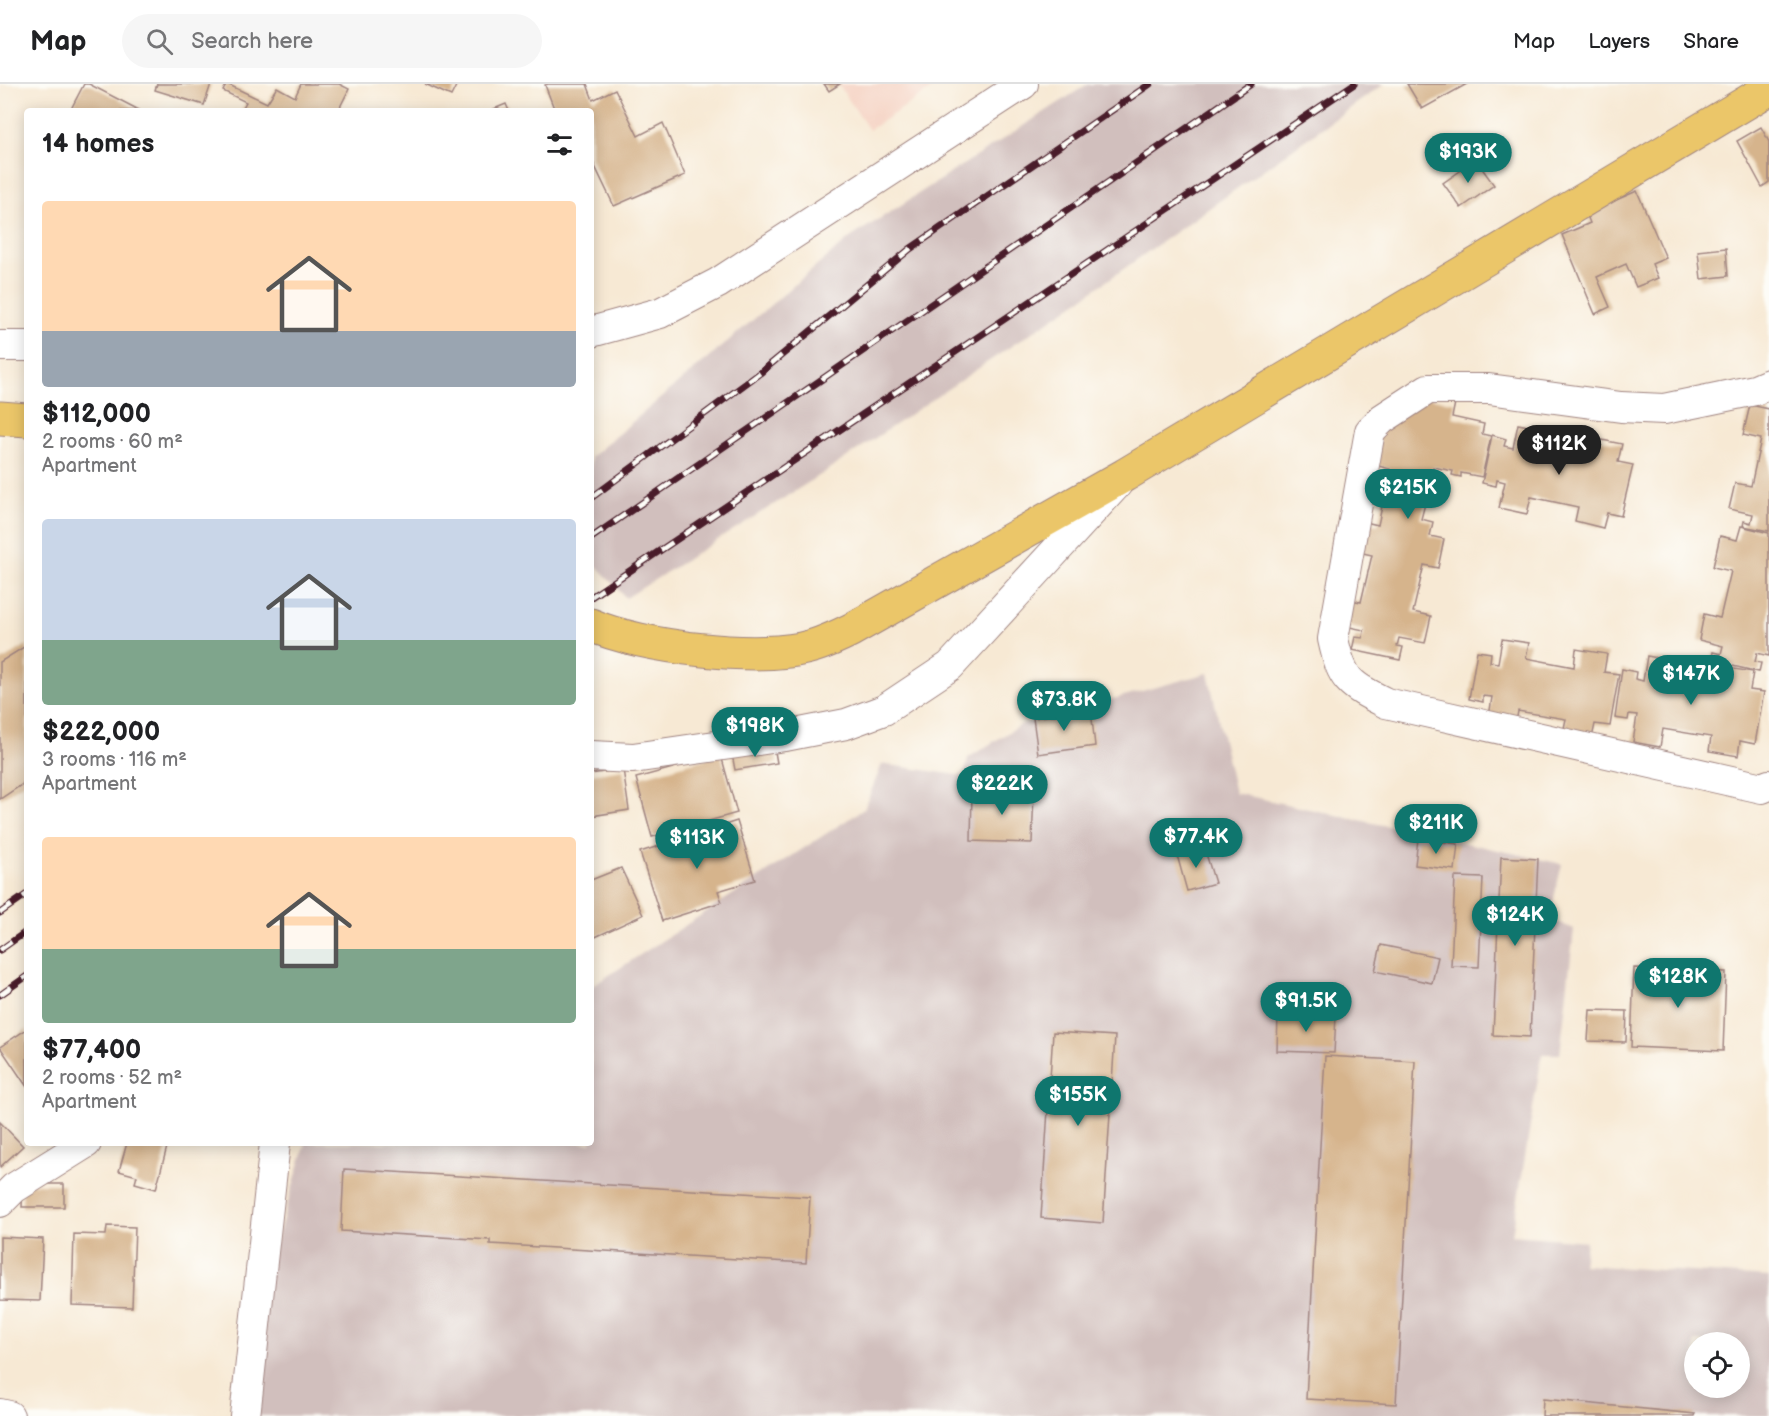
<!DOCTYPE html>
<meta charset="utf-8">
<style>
body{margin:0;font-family:"Balsamiq Sans",sans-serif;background:#f6f6f6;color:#202124;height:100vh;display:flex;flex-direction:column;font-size:22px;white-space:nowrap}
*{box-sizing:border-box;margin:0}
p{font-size:20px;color:#757577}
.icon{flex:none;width:33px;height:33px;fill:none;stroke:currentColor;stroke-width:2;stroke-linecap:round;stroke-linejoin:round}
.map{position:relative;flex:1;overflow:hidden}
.drawer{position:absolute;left:24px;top:24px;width:570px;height:1038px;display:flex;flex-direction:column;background:#fff;border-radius:6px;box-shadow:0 3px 15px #0003}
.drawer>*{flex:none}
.tools{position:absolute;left:1684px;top:1248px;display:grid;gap:12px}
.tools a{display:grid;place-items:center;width:66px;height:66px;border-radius:50%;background:#fff;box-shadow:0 3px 15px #0003;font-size:30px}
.price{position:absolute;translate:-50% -51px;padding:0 14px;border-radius:21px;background:#0f766e;color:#fff;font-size:20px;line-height:39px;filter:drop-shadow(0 2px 3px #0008)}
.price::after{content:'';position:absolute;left:50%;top:36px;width:18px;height:14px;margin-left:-9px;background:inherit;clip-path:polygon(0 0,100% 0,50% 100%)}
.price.active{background:#222;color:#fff}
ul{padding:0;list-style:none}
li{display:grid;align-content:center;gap:12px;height:318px;padding:0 18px}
li span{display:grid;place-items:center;height:186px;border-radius:6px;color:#555}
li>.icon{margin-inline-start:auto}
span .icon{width:108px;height:108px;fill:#fffc;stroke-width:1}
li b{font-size:26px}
h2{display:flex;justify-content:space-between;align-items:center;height:72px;padding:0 18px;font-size:26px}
header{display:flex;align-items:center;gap:36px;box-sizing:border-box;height:84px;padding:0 30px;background:#fff;border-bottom:2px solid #e0e0e0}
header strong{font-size:28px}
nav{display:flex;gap:33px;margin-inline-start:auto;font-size:21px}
.search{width:420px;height:54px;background:#f6f6f6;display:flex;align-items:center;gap:15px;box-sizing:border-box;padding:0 21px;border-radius:33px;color:#757577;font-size:22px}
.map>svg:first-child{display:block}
</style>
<header>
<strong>Map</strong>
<div class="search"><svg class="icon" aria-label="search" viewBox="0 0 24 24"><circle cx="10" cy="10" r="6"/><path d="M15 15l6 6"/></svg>Search here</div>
<nav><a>Map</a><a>Layers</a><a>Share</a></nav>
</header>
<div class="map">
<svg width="1769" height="1332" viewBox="0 0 1769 1332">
<rect width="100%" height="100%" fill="#fdfcf7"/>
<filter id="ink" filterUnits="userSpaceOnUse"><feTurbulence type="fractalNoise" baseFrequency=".0167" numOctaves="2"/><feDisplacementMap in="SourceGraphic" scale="12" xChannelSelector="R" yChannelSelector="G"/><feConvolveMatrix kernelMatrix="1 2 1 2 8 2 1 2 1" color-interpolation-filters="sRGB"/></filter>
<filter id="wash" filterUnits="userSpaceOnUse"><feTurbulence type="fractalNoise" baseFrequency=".008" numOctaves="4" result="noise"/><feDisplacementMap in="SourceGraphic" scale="24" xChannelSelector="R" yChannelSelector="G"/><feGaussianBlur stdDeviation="1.35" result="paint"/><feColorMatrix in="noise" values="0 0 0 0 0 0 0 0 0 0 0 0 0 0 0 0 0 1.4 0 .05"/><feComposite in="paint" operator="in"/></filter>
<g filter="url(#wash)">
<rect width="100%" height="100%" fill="#f7e9d4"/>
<!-- built -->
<polygon fill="#f5d2c2" points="838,0 939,0 869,46"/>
<!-- industrial -->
<g fill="#d1bfbd" fill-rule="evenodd">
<polygon points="1088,0 1384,0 1084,213 825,388 626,514 591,476 591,373 850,154"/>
<path d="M1208,589L1235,709L1562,780L1549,835L1574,845L1560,970H1542L1512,1151L1586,1157L1583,1181L1769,1193V1332H242L269,1180L306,1059H591V903L864,725L882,680L964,692L968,674L1022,640ZM1695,1258H1740V1304H1695Z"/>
</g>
<g id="blocks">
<!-- building -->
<g fill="#d6b48c">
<polygon points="84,0 89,0 141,27 70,27"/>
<polygon points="157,0 211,0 204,21 155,6"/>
<polygon points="227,0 267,19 277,3 295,13 301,0 339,0 349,5 338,27 241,27 246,18 223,7"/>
<polygon points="425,0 457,0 451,12"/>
<polygon points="548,0 587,0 593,16 615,5 638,52 663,39 685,91 614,122 591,74 591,27 555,27 545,1"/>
<polygon points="824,0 840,0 829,7"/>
<polygon points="1407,0 1467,0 1422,25"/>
<polygon points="506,20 509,27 489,27"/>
<polygon points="1761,43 1769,58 1769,98 1762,103 1737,57"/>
<polygon points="1476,76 1494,101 1461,124 1443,99"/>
<polygon points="1637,107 1666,174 1652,180 1658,194 1636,203 1626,180 1597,193 1610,223 1595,230 1562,151 1590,139 1586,129"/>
<polygon points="1726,164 1728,192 1701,195 1698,167"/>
<polygon points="1422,312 1455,319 1452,333 1484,340 1482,350 1491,352 1482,393 1461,389 1461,393 1452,391 1453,387 1433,383 1429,402 1433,403 1431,413 1427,412 1421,435 1433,438 1430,452 1444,455 1438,484 1424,481 1413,528 1431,532 1425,559 1399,554 1397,562 1403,563 1400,576 1352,566 1355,553 1363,554 1364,546 1340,541 1346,515 1361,518 1372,471 1354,467 1361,437 1378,441 1390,385 1367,379 1374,347"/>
<polygon points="1750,321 1769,325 1769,447 1743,442 1744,437 1751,439 1753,430 1729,425 1735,399 1751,402 1761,355 1743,351"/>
<polygon points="1518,340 1544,345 1540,361 1588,371 1592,354 1622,360 1618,378 1633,381 1621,432 1607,429 1603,444 1575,437 1578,423 1531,413 1527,430 1499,424 1505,398 1497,396 1496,402 1482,399 1492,351 1506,355 1504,362 1513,364"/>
<polygon points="1741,442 1769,449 1769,572 1757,569 1755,578 1761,579 1759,588 1711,577 1713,568 1721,570 1723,562 1699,556 1704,530 1720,534 1731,487 1713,483 1720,452 1737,456"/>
<polygon points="1502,555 1529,559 1526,574 1574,583 1576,565 1607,570 1604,588 1619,590 1610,642 1595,640 1592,654 1563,649 1566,635 1518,627 1515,644 1488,640 1492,613 1483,612 1483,618 1469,615 1477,567 1491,569 1490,578 1498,579"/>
<polygon points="27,561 27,697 0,715 0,578"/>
<polygon points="1647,572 1674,577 1671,593 1719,600 1722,583 1753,588 1750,606 1764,608 1755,660 1740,657 1738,672 1709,667 1711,653 1663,645 1660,663 1633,658 1637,631 1629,630 1628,636 1615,634 1622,585 1636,588 1635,595 1643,597"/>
<polygon points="1091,626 1095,662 1038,670 1033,634"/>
<polygon points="774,662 777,679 735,686 732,670"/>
<polygon points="721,671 737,729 652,753 636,694"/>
<polygon points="623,685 629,726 591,732 591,690"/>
<polygon points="972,706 1034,708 1032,759 971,757"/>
<polygon points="737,737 755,796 718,807 722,818 662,837 640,768"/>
<polygon points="1418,755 1458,760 1455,786 1415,781"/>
<polygon points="1204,763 1215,799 1187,807 1177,771"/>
<polygon points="1501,773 1538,775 1530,953 1493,951"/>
<polygon points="621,784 643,831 591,855 591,796"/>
<polygon points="1455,793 1483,794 1479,883 1451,882"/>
<polygon points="1381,861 1438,873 1432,899 1375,887"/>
<polygon points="1634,884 1726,888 1723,967 1631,963"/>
<polygon points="1590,926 1627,927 1626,958 1588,957"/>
<polygon points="1278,930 1336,932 1334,969 1277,967"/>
<polygon points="27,945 27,1003 0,963"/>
<polygon points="1053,948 1115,952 1103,1139 1041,1134"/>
<polygon points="1325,972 1415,977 1396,1320 1306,1315"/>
<polygon points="0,1038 23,1062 0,1083"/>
<polygon points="127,1059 168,1059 156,1105 135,1099 137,1092 119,1087"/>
<polygon points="344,1085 810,1113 806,1179 490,1160 490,1156 341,1147"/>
<polygon points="23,1100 64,1100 64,1123 22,1123"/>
<polygon points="107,1142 135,1143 132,1223 72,1221 74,1150 106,1151"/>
<polygon points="0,1153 43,1155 40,1217 0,1216"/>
<polygon points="1543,1315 1695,1330 1694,1332 1542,1332"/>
</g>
</g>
</g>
<g filter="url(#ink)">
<use href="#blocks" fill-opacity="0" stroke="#a08480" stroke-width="1.5"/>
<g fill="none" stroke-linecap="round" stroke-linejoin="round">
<!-- minor casing -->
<g stroke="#a08480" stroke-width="32">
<g id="minor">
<polyline points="591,248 660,229 718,199 1023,0"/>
<polyline points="0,262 27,262"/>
<path d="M1769,300L1755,306L1664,325L1621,323L1489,305H1428L1382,335L1370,347L1333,555C1342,596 1348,600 1386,619L1762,704L1769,701"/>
<polyline points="591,672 633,674 785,652 846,640 884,626 950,582 1117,400"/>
<polyline points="0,1118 14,1104 86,1059"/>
<polyline points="0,1330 9,1332"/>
<polyline points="245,1332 275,1059"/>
</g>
</g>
<!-- major casing -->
<g stroke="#a08480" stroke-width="35">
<g id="major">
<polyline points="0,334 27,336"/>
<path d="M591,541C640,563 761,578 813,562C826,558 839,552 851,546L1125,391L1769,5"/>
</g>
</g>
<!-- minor -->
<use href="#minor" stroke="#fff" stroke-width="30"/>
<!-- major -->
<use href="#major" stroke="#ebc669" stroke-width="33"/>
<!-- rail casing -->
<g stroke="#4a1f2b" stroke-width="7">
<g id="rail">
<polyline points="591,414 760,289 910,165 1150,0"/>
<polyline points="591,454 1251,0"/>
<polyline points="591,513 1354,0"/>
<polyline points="0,829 27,810"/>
<polyline points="0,866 27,847"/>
<polyline points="0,911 27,892"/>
</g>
</g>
<!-- rail -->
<use href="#rail" stroke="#fdfcf7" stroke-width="4.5" stroke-dasharray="14" stroke-linecap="butt"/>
</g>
</g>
</svg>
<div class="tools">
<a><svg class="icon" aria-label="locate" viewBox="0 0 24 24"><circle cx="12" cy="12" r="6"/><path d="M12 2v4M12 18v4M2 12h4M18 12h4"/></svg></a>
</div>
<b class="price" style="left:1468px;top:100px">$193K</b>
<b class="price active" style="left:1559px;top:392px">$112K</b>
<b class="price" style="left:1408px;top:436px">$215K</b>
<b class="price" style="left:1691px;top:622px">$147K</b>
<b class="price" style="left:1064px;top:648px">$73.8K</b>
<b class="price" style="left:755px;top:674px">$198K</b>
<b class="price" style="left:1002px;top:732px">$222K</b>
<b class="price" style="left:1436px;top:771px">$211K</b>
<b class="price" style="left:1196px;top:785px">$77.4K</b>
<b class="price" style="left:697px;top:786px">$113K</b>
<b class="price" style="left:1515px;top:863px">$124K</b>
<b class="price" style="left:1678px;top:925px">$128K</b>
<b class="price" style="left:1306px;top:949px">$91.5K</b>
<b class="price" style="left:1078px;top:1043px">$155K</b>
<section class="drawer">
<h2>14 homes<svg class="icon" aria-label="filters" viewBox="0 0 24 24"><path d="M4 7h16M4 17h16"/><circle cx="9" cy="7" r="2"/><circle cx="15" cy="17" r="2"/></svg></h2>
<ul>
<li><span style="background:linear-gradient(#ffd9b3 70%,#9aa5b1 0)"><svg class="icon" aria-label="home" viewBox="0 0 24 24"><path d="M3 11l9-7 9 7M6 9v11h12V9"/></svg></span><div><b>$112,000</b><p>2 rooms · 60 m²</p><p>Apartment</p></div></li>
<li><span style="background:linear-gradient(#c9d6e8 65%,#7fa58c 0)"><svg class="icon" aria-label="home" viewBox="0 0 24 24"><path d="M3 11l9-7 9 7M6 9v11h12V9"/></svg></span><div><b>$222,000</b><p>3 rooms · 116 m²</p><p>Apartment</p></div></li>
<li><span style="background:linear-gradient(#ffd9b3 60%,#7fa58c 0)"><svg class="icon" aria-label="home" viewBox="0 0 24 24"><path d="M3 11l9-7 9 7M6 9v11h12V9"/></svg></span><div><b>$77,400</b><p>2 rooms · 52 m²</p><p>Apartment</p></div></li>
</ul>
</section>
</div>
